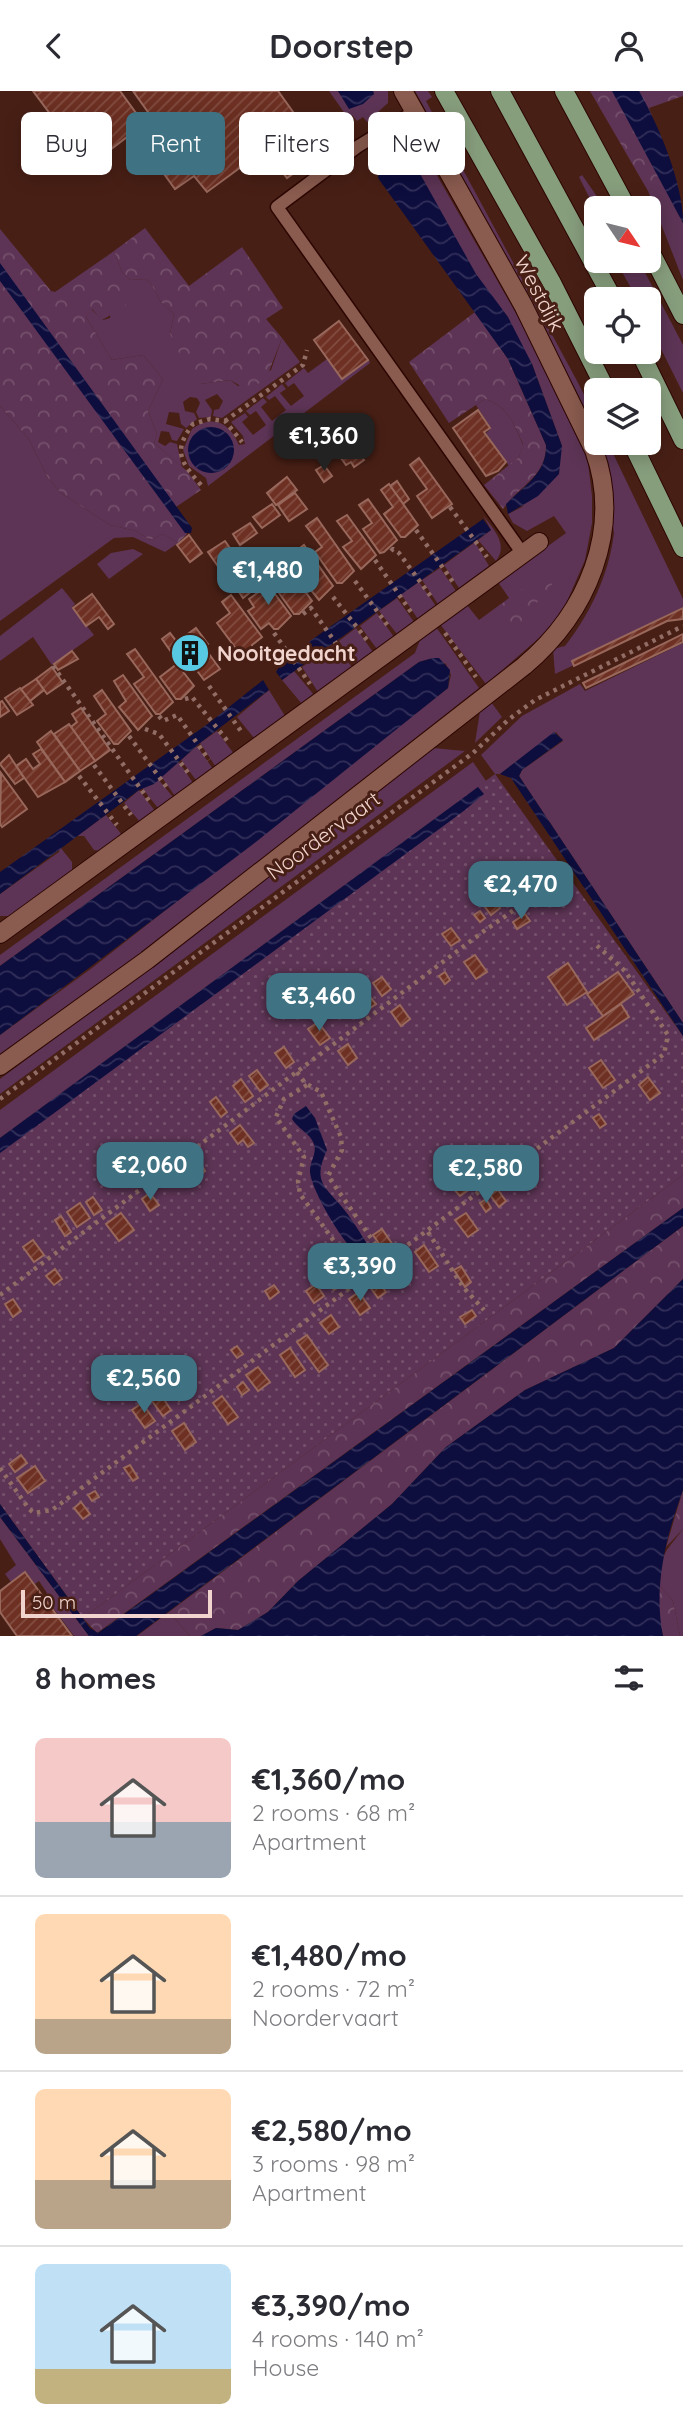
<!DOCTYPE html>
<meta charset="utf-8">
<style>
body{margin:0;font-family:Quicksand,sans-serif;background:#f2f2f3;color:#2b2b33;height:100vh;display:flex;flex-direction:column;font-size:26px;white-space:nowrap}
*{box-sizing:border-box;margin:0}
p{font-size:23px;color:#7c7c81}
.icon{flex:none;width:38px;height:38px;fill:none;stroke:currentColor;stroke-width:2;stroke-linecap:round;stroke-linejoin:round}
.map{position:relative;height:1545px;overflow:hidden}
.panel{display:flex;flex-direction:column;background:#fff;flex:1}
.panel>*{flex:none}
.top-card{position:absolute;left:21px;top:21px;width:642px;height:63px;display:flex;gap:14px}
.needle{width:46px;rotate:125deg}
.fabs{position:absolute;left:584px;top:105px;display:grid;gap:14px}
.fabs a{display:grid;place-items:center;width:77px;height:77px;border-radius:10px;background:#fff;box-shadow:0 4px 18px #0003;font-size:35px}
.scale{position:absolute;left:21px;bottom:18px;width:191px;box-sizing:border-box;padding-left:7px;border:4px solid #f0d4cd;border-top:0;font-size:19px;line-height:24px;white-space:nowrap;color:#f0d4cd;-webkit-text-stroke:5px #481f15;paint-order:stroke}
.price{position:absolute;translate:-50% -60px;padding:0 16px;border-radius:14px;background:#3f7282;color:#fff;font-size:23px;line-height:46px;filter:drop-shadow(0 2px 4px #0008)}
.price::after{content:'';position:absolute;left:50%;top:42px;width:21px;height:16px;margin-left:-10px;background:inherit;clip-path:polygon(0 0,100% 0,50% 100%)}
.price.current{background:#222;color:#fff}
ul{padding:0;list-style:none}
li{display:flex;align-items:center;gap:21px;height:175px;padding:0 35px}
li+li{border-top:2px solid #e1e1e2}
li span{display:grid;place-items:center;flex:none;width:196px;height:140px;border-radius:10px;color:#555}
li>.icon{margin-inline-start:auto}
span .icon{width:84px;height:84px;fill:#fffc;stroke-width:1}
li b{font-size:30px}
h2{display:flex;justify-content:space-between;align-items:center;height:84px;padding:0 35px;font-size:30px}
.pill{padding:0 24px;border-radius:10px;background:#fff;box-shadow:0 4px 18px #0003;font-size:24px;line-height:63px}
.pill.current{background:#3f7282;color:#fff}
header{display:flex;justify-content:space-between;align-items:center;height:91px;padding:0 35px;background:#fff;font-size:32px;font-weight:700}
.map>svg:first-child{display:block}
</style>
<header><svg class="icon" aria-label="back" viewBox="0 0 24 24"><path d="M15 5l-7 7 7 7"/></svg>Doorstep<svg class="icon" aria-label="person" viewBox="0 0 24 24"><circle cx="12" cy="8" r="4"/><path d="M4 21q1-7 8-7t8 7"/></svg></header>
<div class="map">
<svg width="683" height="1545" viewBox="0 0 683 1545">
<defs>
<pattern id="forest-crowns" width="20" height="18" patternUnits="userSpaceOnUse" patternTransform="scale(1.75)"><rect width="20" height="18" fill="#5d3455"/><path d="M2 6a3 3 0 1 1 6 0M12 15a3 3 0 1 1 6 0" fill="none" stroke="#75506c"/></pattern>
<pattern id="garden-dots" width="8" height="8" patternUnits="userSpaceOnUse" patternTransform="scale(1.75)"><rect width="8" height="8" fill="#5d3455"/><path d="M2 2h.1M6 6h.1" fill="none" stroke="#75506c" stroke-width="1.8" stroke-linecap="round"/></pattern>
<pattern id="water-waves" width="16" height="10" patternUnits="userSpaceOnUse" patternTransform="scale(1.75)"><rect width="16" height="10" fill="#0d0d3e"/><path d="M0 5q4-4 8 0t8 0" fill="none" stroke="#312f59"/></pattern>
<pattern id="building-hatch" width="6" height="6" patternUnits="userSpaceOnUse" patternTransform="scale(1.75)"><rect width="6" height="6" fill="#6d3022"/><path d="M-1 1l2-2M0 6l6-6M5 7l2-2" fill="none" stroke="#824d41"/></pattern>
</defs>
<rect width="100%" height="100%" fill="#481f15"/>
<!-- grass -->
<g fill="#5d3455">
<polygon points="329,0 338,0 349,17 374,3 373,0 388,0 388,12 367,31 363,26 357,30 352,24 348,27"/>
<polygon points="415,0 428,0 432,6 426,10 576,288 597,329 597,342 530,208"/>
<polygon points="390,53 418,60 427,67 529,245 587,363 592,405 592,432 585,469 565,515 547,540 486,593 440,533 467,514 479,529 509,507 498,491 566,442 554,425 527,440 513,432 508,423 522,416 562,355 532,273 465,166 408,63 379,80 369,67"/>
<polygon points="582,84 605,117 597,117 597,122 579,86"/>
<polygon points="662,91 683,132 683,189 648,100"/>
<polygon points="114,160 122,181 130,189 145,188 150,191 161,211 174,223 170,243 189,276 190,285 200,293 230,289 238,295 271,279 282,247 300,271 222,327 213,325 214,319 219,318 223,310 217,303 205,309 212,319 211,326 199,327 196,321 200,312 197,307 190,306 183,311 185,320 194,322 197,328 186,337 181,333 179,322 169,321 166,333 184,338 177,350 172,349 169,341 161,340 158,351 165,355 170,351 177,353 182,376 154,352 157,343 148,320 163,288 143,264 112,269 86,226 91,218 103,229 110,227 113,180 107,165"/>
<polygon points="616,170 639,170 683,254 683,302 649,234 649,208 637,208"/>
<path d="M327,268L343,288L369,269L370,272L208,395L206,387L189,375L183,359L192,338C214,323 229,332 239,354L245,353L243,345L231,331L245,322L248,326L242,331L253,344L266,334L256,320L250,324L246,320L263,307L267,311L261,316L272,330L286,319L275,305L269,309L266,306L282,293L286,298L280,302L291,315L304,305L294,292L288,296L285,292L304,277L308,282Z"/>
<path d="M485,308C508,315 514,333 523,354L519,366L509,375L486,342L491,337L476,314Z"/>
<polygon points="0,315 28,347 48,387 61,402 110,434 136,440 150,449 163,443 178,452 165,461 133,446 114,447 0,530"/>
<path d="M601,352H608L683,508V516L573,570L574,574L555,583L553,558L565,555C590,523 609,484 614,442Z"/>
<path d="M483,424C493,438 509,453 496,470L478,449L491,439Z"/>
<polygon points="475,451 489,475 459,497 444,474"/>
<polygon points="133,458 143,463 109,488 97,473 111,462"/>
<polygon points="440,477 456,500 438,513 422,489"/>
<polygon points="419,491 436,515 418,528 401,503"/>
<polygon points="62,497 75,513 72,516 94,544 52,574 33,546 0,570 0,545"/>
<polygon points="397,507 414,531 397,543 379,520"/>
<polygon points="377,522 394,546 377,558 360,535"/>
<polygon points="436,536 479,597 139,864 0,966 0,944 92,877 448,597 451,584 446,573 433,567 419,571 0,875 0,864 415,562 421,546"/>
<polygon points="356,537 373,561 355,574 339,550"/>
<polygon points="683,552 683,932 519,685 522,679 563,650 556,641 500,683 495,683 481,664 522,625 580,593 585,600"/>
<polygon points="334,554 352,576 318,601 302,576"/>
<polygon points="294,580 314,604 302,613 282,589"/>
<polygon points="269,599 285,625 254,647 237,626"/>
<polygon points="491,611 502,626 475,652 480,620"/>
<polygon points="217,640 234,663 216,676 200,652"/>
<polygon points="197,655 213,678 196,689 181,669"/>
<polygon points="433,657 465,660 0,1003 0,988 145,881"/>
<polygon points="179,671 193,692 175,705 161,685"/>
<polygon points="473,671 486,690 0,1047 0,1019"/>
<polygon points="158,688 173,706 158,717 142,697"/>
<polygon points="139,699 155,720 140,731 124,712"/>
<polygon points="106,724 122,744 100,760 94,759 84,745 77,745"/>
<polygon points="60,756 72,771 72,780 11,825 0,825 0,803 59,761"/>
<polygon points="0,1426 89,1545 74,1545 44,1505 47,1502 39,1490 35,1493 26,1481 11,1491 5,1483 16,1474 0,1448"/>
<path d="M683,1438V1545H680L673,1510L660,1495C661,1461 664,1463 683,1438Z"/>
<polygon points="169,1521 190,1545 137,1545"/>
</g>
<!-- forest -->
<g fill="url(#forest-crowns)">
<polygon points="590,0 683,0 683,5 649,17 674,86 648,100"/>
<polygon points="145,137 189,195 242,156 283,217 266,228 282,247 266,288 248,299 230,289 200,293 193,291 170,243 174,223 161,211 150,191 145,188 130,189 122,181 114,160"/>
<polygon points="0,138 51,200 55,201 107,165 122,197 126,215 102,229 92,218 86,226 112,269 143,264 163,288 148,320 157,343 154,352 187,380 201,399 170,420 187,443 178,452 163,443 150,449 136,440 110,434 61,402 48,387 28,347 0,315"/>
<path d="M475,221L508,268L546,354C547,385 519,395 503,418L484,394L519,366L523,353C514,333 508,315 485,308L449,332L409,271Z"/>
<polygon points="547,480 554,491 512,542 495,518"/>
<polygon points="683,1084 683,1117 97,1542 83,1527"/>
<polygon points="683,1135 683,1188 614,1257 525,1299 446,1356 392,1413 298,1490 268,1521 238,1539 216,1537 201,1545 190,1545 169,1521"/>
<polygon points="683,1399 683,1438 666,1456"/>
<polygon points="660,1495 673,1510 680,1545 663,1545 657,1517"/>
</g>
<!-- garden -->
<polygon fill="url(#garden-dots)" points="495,683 683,945 683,1084 83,1527 0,1413 0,1047"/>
<!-- water -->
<g fill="url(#water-waves)">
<polygon points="338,0 373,0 374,3 363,13 349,18"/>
<path d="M612,0H639C659,35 683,92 683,132Z"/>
<path d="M409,63L476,183L508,226L532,273L562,355L559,383L538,405L508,423L506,413C524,395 547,382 546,354L508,268L378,87L379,80Z"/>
<polygon points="0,172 192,437 191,442 185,442 0,190"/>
<circle cx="211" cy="359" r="23"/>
<polygon points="483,428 491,439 282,589 276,581 283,569"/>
<polygon points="433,567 439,567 450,579 448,597 252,754 0,944 0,875 419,571"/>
<polygon points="263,589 269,599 200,652 154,693 139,699 0,803 0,781 209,632"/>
<polygon points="554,641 563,649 522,679 519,685 683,932 683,945 511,687 500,683"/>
<polygon points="478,696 484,703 465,719 0,1062 0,1047"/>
<path d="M306,1015L315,1027L327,1059C311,1093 327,1096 346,1121C353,1130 361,1143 367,1153L363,1161L358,1163C345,1156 309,1096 310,1079C310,1070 317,1063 314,1053C310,1042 298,1038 292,1028L294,1023Z"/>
<polygon points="683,1117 683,1135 136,1545 89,1545 0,1426 0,1413 90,1537 98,1542"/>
<path d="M683,1188V1399C666,1446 653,1495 663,1545H201L216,1537L238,1539L268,1521L298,1490L392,1413L446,1356L525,1299L614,1257Z"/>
</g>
<!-- building -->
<g fill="url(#building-hatch)" stroke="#99685c" stroke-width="2">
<polygon points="33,0 120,0 144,33 89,75"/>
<polygon points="133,0 278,0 301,32 207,101 194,85 175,98 141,51 160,38"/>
<polygon points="316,31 333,53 287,87 270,65"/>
<polygon points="339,230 368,269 342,288 314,249"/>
<polygon points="478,319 490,337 484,341 506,371 498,380 486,385 453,337"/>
<polygon points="357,350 365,361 360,364 364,369 354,376 351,371 346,374 338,363"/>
<polygon points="419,367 452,413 432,427 417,405 427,398 410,374"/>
<polygon points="324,374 332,385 324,391 316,379"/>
<polygon points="287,386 297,399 276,414 267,402"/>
<polygon points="397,390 409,408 403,413 390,395"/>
<polygon points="389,393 418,434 405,446 401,446 384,423 393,416 381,399"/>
<polygon points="295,402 307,418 289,430 278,414"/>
<polygon points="368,408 397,449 384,461 380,462 363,438 372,432 359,414"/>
<polygon points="272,413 280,424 262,437 253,426"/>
<polygon points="347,424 376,464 361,478 343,456 352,450 337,430"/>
<polygon points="317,427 354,480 342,492 337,492 315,461 322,456 306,435"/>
<polygon points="250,432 257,442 240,454 233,443"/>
<polygon points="189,444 202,462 190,471 177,454"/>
<polygon points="225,450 232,460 222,467 228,477 222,481 208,461"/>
<polygon points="304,454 333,495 319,509 301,487 310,480 296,460"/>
<polygon points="283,470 312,510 299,523 294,523 279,502 289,495 275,475"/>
<polygon points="262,485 291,525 278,538 274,538 269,532 261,538 248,520 254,516 249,508 260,500 254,491"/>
<polygon points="244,487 253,499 243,507 235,495"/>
<polygon points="92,503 114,533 108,538 99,526 86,535 73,517"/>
<polygon points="231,504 262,546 252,554 252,558 240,563 217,532 230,522 222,511"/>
<polygon points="683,517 683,528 667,530 574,575 572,570"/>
<polygon points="196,537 208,553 204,556 220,578 204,589 189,569 181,575 162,548 170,542 177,551"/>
<polygon points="683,543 683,551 586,597 583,592"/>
<polygon points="135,558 173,611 160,623 156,623 134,593 144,586 127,563"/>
<polygon points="72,560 78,568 58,579 54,573"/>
<polygon points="177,573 194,595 181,608 176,608 160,586"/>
<polygon points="52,576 63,592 47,603 36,588"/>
<polygon points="123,584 152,625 138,639 119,616 126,610 114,590"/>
<polygon points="36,588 44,599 30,610 21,598"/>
<polygon points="20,597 33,614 17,624 5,607"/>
<polygon points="102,599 131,640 118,653 114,653 97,630 106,623 94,605"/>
<polygon points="2,610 9,620 0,626 0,611"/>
<polygon points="81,617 110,659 95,670 71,636 77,631 72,623"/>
<polygon points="69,633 95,670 80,680 54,643"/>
<polygon points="51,640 80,680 65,691 37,651"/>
<polygon points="41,658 65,691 38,706 16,675 26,668 33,678 40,673 33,663"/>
<polygon points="9,664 24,687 15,693 0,673"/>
<polygon points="1,682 27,718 2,736 0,733"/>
<polygon points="492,805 500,817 491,824 482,812"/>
<polygon points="480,820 485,827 480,831 474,824"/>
<polygon points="525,823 530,830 517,838 513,831"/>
<polygon points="451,837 460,849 451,855 442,843"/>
<polygon points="475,864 487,881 476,888 464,871"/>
<polygon points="568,872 587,901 567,914 548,886"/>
<polygon points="445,881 450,889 445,893 439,885"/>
<polygon points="618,881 634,903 603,925 587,903"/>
<polygon points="382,886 391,898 382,905 373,892"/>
<polygon points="366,901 376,913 367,919 358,906"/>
<polygon points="621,913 629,926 594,949 586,937"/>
<polygon points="400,914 410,928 401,935 391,921"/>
<polygon points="318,931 330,947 320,954 308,938"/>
<polygon points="348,953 357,967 348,974 338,960"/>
<polygon points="284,956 294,971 286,977 275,962"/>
<polygon points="601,969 615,989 603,997 589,977"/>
<polygon points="257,979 268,994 260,1000 249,985"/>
<polygon points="648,986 660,1002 650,1009 639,994"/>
<polygon points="241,988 253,1005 245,1011 233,995"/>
<polygon points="216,1006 227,1021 221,1026 210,1011"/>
<polygon points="599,1023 606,1033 600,1037 593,1027"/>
<polygon points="240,1034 254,1052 248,1056 243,1049 238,1053 230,1042"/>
<polygon points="161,1055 169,1067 162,1072 153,1060"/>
<polygon points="143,1063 155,1080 145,1086 133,1070"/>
<polygon points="197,1067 205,1080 197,1086 188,1073"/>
<polygon points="525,1078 534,1092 524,1098 515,1085"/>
<polygon points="131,1079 138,1090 132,1094 125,1083"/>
<polygon points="459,1090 467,1100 460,1105 452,1096"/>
<polygon points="498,1099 506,1110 499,1116 490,1104"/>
<polygon points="150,1102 159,1114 150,1120 142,1108"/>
<polygon points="93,1106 102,1119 94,1124 86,1111"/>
<polygon points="486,1108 491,1117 486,1121 480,1112"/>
<polygon points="80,1112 90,1127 77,1136 67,1121"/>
<polygon points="121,1122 134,1139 119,1150 106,1133"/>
<polygon points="466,1122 478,1139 468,1146 455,1129"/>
<polygon points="61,1125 71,1141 65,1145 55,1129"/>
<polygon points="382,1138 393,1154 385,1161 373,1144"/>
<polygon points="33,1149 44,1164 34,1171 23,1156"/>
<polygon points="424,1154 438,1175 429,1181 415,1161"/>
<polygon points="402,1170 409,1181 401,1187 394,1177"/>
<polygon points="461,1175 471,1191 465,1196 454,1179"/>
<polygon points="55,1178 62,1188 54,1194 46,1185"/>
<polygon points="331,1178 342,1194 334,1199 323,1184"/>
<polygon points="378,1190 386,1201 378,1207 370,1196"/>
<polygon points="316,1193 324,1205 314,1212 306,1200"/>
<polygon points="274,1194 279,1201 270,1208 265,1200"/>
<polygon points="359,1201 370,1217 360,1224 349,1208"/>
<polygon points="13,1208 21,1220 13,1226 5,1213"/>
<polygon points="472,1219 476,1225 465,1233 460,1226"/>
<polygon points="331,1224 339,1236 329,1243 320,1232"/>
<polygon points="307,1244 328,1274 319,1281 297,1251"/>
<polygon points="237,1255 243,1263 237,1267 231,1259"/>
<polygon points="290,1257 305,1279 295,1286 280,1264"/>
<polygon points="258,1276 270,1291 258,1300 246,1284"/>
<polygon points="243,1291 249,1299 242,1304 237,1296"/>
<polygon points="176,1294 185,1305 179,1310 170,1298"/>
<polygon points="161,1304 171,1319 163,1325 152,1310"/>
<polygon points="222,1305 238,1326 228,1333 213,1312"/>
<polygon points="142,1312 155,1330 145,1337 132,1319"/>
<polygon points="184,1332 196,1351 185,1359 172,1340"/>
<polygon points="21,1364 27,1372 15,1381 9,1373"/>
<polygon points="130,1374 138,1387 133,1390 124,1377"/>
<polygon points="35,1375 45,1390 28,1402 17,1387"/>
<polygon points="95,1400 99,1406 92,1410 88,1404"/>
<polygon points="81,1411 90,1423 83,1428 74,1417"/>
<polygon points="25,1481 72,1545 17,1545 0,1521 0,1500"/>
</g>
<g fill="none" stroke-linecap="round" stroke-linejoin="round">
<!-- service casing -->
<g stroke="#2c0601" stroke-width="15">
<polyline id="service" points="415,20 357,56 277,116 523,463"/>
</g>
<!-- minor casing -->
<g stroke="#2c0601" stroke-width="20">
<g id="minor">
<polyline points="0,843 539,451"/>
<path d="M0,975L147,869L524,575C587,522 623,439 594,359L523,214L403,0"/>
</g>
</g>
<!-- primary casing -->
<g stroke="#2c0601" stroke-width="20">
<g id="primary">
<polyline points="444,0 552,192 606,299"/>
<polyline points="500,0 613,208"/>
<polyline points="564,0 627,117"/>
<polyline points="649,158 683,224"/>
<polyline points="640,261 683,349"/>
<polyline points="632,352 683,457"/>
</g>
</g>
<!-- path -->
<g stroke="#916d65" stroke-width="4.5" stroke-dasharray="3.5 5" stroke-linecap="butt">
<polyline points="225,330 303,274 307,259"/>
<path d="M201,394C181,371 172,361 193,333L210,328L225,330L242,351"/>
<polyline points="450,416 487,466"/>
<polyline points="416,439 453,491"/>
<polyline points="391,460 393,458 399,462 432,507"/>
<polyline points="375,469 411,521"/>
<polyline points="355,490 388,535"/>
<polyline points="333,506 367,549"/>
<polyline points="303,523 311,517 347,568"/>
<polyline points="274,542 310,593"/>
<polyline points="445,542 476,586"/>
<polyline points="53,575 150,711"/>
<polyline points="209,595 243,643"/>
<polyline points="185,608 192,606 230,653"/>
<polyline points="159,625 163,630 177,624 209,669"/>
<polyline points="145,638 159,643 189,683"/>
<polyline points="129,645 168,698"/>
<polyline points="94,674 131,724"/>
<polyline points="79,685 117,734"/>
<polyline points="297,981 305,992 321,1001 341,1046 342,1059 328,1085 387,1170"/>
<polyline points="307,994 284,1008 276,1026 304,1066 298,1090 300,1103 362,1189"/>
<polyline points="0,1008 473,662 508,629 535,609 683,535"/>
<polyline points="428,1141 463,1196 484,1219"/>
<polyline points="0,1204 484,840 554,791"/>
<polyline points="0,1377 29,1418 34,1422 52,1419 664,963 668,944 625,880 593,851"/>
</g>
<!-- service -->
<use href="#service" stroke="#8a5b4f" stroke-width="12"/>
<!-- minor -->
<use href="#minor" stroke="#8a5b4f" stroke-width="18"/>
<!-- primary -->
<use href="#primary" stroke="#879e7d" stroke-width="18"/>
</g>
<!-- icons -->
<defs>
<g id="building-disc" transform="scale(2.0125)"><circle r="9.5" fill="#57c9e2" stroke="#481f15"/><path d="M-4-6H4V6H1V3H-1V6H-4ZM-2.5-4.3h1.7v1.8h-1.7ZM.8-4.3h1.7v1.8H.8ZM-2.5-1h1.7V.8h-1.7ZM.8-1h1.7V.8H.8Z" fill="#111"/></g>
</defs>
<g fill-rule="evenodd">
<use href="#building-disc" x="190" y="562"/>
</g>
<g text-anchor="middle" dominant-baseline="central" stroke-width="6" stroke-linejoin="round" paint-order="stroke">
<!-- street labels -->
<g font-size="21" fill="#f0d4cd" stroke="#481f15">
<text transform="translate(540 202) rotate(62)">Westdijk</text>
<text transform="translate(323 744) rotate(-36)">Noordervaart</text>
</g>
<!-- poi labels -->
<g font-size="21" font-weight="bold" fill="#f0d4cd" stroke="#481f15" text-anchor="start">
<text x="217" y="562">Nooitgedacht</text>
</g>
</g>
</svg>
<div class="fabs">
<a><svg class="needle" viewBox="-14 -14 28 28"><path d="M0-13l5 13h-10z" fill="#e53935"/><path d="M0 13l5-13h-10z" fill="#7c7c81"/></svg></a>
<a><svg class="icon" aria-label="locate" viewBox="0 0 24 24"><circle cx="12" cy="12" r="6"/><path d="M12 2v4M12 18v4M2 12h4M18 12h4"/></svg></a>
<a><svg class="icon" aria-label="layers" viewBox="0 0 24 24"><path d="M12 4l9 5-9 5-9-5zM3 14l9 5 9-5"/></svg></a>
</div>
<div class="scale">50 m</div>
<b class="price current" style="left:324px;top:382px">€1,360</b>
<b class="price" style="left:268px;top:516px">€1,480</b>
<b class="price" style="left:521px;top:830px">€2,470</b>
<b class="price" style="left:319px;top:942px">€3,460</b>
<b class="price" style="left:150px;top:1111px">€2,060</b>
<b class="price" style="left:486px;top:1114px">€2,580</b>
<b class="price" style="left:360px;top:1212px">€3,390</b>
<b class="price" style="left:144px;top:1324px">€2,560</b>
<div class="top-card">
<a class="pill">Buy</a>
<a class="pill current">Rent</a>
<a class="pill">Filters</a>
<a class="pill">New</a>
</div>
</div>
<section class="panel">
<h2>8 homes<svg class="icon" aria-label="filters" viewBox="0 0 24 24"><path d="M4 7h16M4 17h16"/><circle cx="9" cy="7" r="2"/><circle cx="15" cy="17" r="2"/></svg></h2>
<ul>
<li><span style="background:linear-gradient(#f6c9c9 60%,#9aa5b1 0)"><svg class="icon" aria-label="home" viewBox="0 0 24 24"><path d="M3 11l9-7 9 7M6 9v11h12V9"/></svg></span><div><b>€1,360/mo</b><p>2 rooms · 68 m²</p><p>Apartment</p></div></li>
<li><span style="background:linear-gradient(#ffd9b3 75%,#b9a48a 0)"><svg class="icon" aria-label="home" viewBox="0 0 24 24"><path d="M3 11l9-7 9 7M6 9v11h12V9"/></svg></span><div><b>€1,480/mo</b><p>2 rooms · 72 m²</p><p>Noordervaart</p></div></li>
<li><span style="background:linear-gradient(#ffd9b3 65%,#b9a48a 0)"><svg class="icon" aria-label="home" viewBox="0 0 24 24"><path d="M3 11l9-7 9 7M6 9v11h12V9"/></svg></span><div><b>€2,580/mo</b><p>3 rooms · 98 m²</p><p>Apartment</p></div></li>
<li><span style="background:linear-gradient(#bfe0f5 75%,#c2b280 0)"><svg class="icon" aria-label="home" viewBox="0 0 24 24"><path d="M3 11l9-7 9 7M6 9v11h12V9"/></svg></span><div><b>€3,390/mo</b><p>4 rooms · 140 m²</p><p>House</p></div></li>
</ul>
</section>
